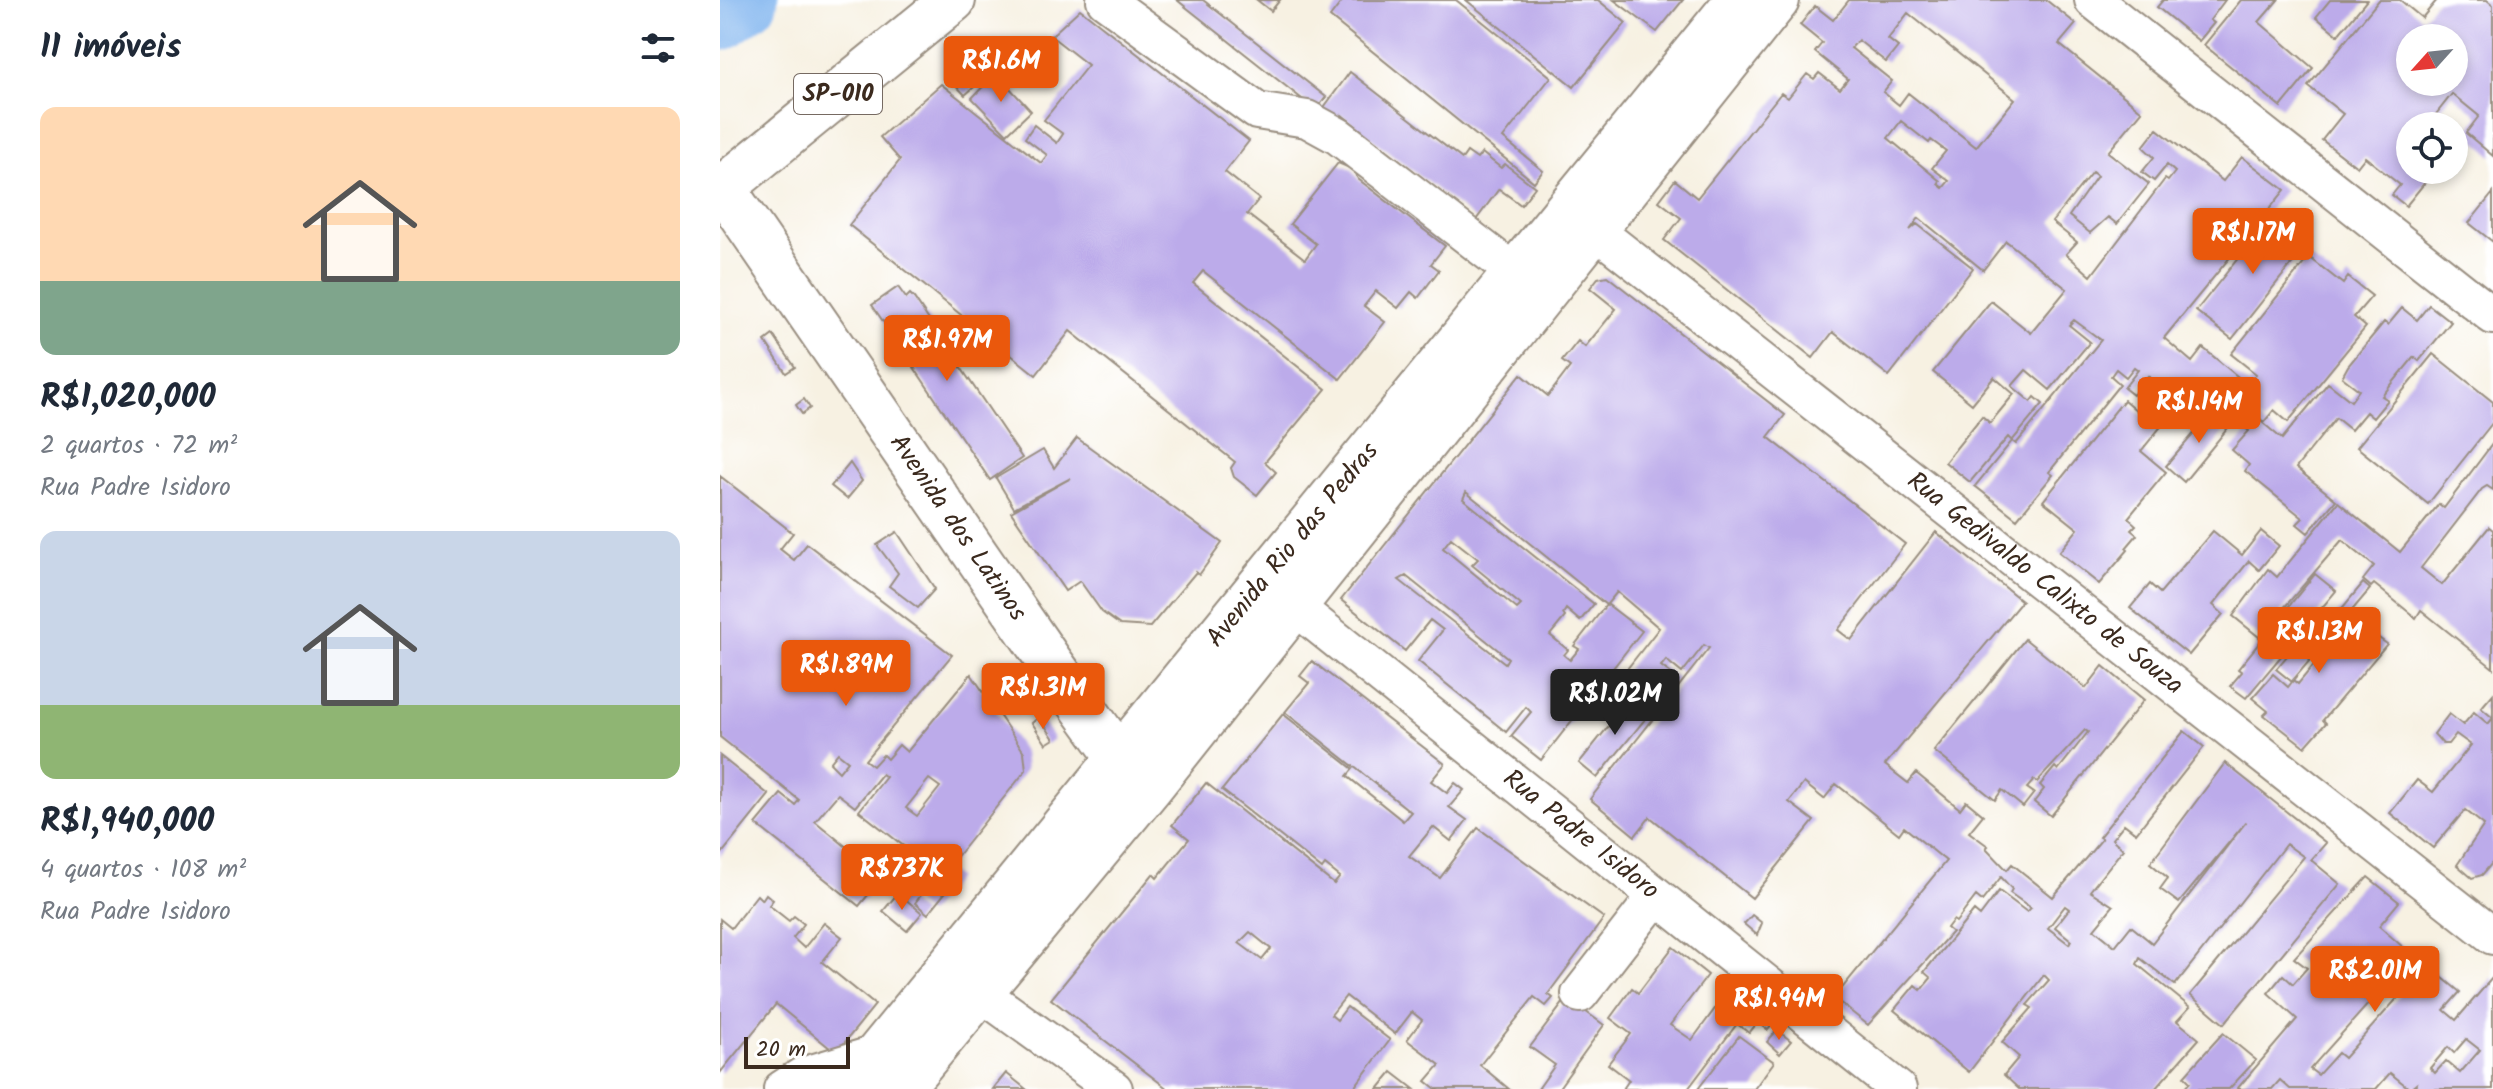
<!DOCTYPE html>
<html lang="pt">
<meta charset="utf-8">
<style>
body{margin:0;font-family:Kalam,sans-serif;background:#f6f6f7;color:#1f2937;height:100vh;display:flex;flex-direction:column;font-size:30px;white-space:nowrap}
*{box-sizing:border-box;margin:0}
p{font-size:26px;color:#747a83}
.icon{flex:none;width:44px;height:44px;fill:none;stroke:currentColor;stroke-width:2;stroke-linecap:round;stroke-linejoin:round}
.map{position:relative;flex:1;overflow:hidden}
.sheet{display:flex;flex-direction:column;background:#fff;width:720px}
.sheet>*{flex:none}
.needle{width:52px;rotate:243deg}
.controls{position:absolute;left:1676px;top:24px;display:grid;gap:16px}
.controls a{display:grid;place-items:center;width:72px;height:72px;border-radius:50%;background:#fff;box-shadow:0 4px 12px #0003;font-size:40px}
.scale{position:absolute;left:24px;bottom:20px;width:106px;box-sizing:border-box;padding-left:8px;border:4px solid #3b2a1e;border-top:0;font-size:22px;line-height:28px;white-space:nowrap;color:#3b2a1e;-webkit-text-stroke:6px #fff;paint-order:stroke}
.price{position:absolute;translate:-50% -68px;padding:0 18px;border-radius:8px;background:#ea580c;color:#fff;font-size:26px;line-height:52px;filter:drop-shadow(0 2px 4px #0008)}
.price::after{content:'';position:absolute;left:50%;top:48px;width:24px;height:18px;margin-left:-12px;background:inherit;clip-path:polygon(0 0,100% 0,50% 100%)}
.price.on{background:#222;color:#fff}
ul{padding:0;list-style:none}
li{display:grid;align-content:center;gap:16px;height:424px;padding:0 40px}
li span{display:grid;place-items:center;height:248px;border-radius:16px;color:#555}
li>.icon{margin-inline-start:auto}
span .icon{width:144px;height:144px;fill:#fffc;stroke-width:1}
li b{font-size:34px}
h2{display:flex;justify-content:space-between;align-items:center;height:96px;padding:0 40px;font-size:34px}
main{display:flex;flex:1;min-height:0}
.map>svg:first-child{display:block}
</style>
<main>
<section class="sheet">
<h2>11 imóveis<svg class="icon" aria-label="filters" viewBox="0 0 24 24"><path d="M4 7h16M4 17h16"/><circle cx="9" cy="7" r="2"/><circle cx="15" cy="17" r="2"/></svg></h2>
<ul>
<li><span style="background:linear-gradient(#ffd9b3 70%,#7fa58c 0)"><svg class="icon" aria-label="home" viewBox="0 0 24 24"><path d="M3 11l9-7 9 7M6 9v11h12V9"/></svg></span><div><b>R$1,020,000</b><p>2 quartos · 72 m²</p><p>Rua Padre Isidoro</p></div></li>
<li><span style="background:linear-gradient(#c9d6e8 70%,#8fb573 0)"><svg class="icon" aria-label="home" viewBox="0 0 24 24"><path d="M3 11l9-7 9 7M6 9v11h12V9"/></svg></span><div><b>R$1,940,000</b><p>4 quartos · 108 m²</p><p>Rua Padre Isidoro</p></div></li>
</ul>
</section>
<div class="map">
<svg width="1773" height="1089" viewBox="0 0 1773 1089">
<rect width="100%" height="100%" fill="#fff"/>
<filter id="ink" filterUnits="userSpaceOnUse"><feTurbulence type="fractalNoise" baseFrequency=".0125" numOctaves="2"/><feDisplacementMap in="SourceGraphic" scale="16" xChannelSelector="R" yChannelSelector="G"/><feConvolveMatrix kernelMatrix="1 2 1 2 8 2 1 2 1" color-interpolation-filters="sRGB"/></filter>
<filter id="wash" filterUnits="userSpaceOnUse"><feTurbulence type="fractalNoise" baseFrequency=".006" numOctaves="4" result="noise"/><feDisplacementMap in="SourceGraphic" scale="32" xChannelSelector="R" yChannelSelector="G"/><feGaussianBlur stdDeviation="1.8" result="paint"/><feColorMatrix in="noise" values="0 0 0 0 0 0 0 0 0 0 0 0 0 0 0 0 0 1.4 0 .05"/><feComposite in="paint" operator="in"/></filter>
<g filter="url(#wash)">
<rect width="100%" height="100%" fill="#f7f1e2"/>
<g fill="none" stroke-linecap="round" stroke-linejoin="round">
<!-- river -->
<polyline stroke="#81b5ef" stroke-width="64" points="0,19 26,0"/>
</g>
<g id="blocks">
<!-- building -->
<g fill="#bcabea" fill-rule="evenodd">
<polygon points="457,0 483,0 606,97 596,110"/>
<polygon points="537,0 560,0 551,11"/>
<polygon points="623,0 736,0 831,77 783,138 823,171 814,182 610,17"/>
<polygon points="746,0 878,0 906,23 854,87"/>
<polygon points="894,0 963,0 937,32"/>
<path d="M1129,0H1326L1356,24L1339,44L1422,111L1388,152L1429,184L1397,224L1388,217L1370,233L1349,216L1377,176L1372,172L1332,222L1357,242L1346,254L1371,276L1445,179L1448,181L1455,172L1447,165L1434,181L1422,172L1434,157L1423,147L1437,129L1503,181L1522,157L1565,190L1444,338L1472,362L1483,348L1528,385L1536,374L1511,354L1589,257L1623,284L1628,277L1652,296L1634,317L1646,327L1568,422L1554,410L1544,422L1523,406L1562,439L1608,383L1631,401L1639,390L1622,377L1628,366L1664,322L1668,325L1682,308L1697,320L1709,305L1731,322L1699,361L1694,357L1662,396L1668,400L1653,418L1646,412L1631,430L1616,418L1576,468L1616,500L1588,533L1577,524L1583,518L1525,471L1529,465L1512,450L1529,431L1473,387L1421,451L1446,472L1408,518L1416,525L1411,530L1417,535L1406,548L1408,550L1379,584L1339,552L1358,529L1323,501L1404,400L1423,416L1445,390L1428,376L1413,395L1404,388L1418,370L1414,367L1406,377L1396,369L1391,376L1400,384L1329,472L1333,475L1297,519L1255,486L1292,441L1296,444L1381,340L1354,320L1349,325L1370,342L1330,390L1306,370L1292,386L1311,402L1315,397L1323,404L1292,441L1288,437L1250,482L1225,462L1262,416L1270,423L1294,394L1274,377L1252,404L1213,372L1271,301L1311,333L1347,289L1286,241L1263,270L1199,218L1190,230L1197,224L1253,268L1169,376L1113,332L1093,358L944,240L961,218L939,201L955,180L977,198L1061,93L1068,98L1087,74L1094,79L1099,73L1120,89L1128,79L1095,52L1102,43L1080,25L1095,6L1113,20ZM1188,13L1295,99L1256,147L1188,93L1179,105L1163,92L1172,81L1131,48L1138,40L1166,62L1178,47L1168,39ZM1181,121L1209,143L1211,140L1226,151L1212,168L1229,181L1223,188L1218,184L1220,181L1168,138Z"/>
<polygon points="1443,0 1505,0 1490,20 1494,23 1479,41 1437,7"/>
<polygon points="1521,0 1558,0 1539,22 1593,68 1561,107 1484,45"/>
<polygon points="1610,0 1647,0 1618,35 1596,17"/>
<path d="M1659,0H1680L1702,18L1717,0H1767L1773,5V156L1746,133L1759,116L1732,94L1713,118L1723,126H1690V170H1715L1686,206L1672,195L1680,185L1645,157L1637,167L1602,140L1623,114L1588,86ZM1690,38H1734V82H1690Z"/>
<polygon points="360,9 529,141 505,172 539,199 527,214 585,259 596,244 570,224 618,163 632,169 638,179 725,246 711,264 719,270 698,298 691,292 678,308 656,291 644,306 665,322 620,379 483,271 473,283 606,389 545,462 556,472 537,495 514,477 511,468 515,462 350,331 316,375 129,225 180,160 160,137 221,84 321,163 327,155 305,138 314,125 337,143 343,134 324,120 368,65 331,36"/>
<polygon points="254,55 270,73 245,95 229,78"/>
<polygon points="630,72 742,159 747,152 757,159 762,153 781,168 785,164 815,187 801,205 779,189 756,220 622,115 614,125 599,114"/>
<polygon points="276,73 311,111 287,134 252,98"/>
<polygon points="1773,193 1773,242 1749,223"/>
<polygon points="1555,212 1590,241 1512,339 1476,311"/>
<path d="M887,276L1065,415L1048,437L1185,544L1118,630L1131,640L1216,532L1302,601L1165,765L1188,783L1196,773L1240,809L1246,801L1263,815L1249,832L1268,846L1266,848L1287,870L1292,864L1333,897L1382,839L1379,837L1464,731L1484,747L1416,833L1404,824L1392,839L1403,849L1370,891L1393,906L1374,929L1395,946L1411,926L1432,943L1526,822L1459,903L1440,889L1448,878L1430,863L1505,763L1606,843L1591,860L1620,884L1504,1024L1470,995L1584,857L1566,844L1455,985L1420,958L1417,964L1470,1007L1457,1021L1479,1039L1435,1089H1299L1284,1075L1299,1057L1282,1042L1312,1008L1307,1005L1329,980L1324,975L1249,1072L1174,1010L1195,985L1201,990L1211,978L1204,972L1254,911L1260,916L1279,891L1307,912L1311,908L1290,893L1292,889L1281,877L1262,901L1256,896L1236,922L1233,920L1227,928L1232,932L1148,1025L1114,998L1226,861L1184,827L1179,834L1116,784L1104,799L1084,783L1069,802L1094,821L1032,898L930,817L915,836L870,799L989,648L984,645L962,673L946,660L941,666L958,679L943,697L907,669L939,628L897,592L887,604L922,631L821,760L791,736L811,712L806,707L786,732L698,661L723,630L710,620L685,651L621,600L801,374L828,396L850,367L842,361L858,341L865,347L896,309L870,288L878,278ZM746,492L886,605L854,646L859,649L850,660L844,655L848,650L830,635L845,617L843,614L846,609L860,621L874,604L743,499ZM731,538L758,559L752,565L801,605L797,609L723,548ZM686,576L757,633L788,658L785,663L679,580ZM1345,906L1349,909L1335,927L1351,940L1349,944L1328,928Z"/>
<polygon points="178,287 186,298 190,294 194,298 302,458 270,480 152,305"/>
<polygon points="53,335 75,367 66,373 45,341"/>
<polygon points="1713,354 1773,402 1773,422 1708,504 1637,447"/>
<polygon points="84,399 90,408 82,414 76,405"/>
<polygon points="1495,409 1512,423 1464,482 1446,466"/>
<polygon points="357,438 502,543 479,575 476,572 430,627 400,625 382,612 360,581 345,591 291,512 351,478 294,508 276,478 323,450 334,468"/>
<polygon points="1773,443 1773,490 1767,486 1762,489 1701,568 1722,585 1769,527 1773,530 1773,668 1701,610 1696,618 1654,584 1651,587 1643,580 1654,566 1622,540 1539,637 1513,616 1548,569 1557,577 1618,502 1680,552 1719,504 1724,508"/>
<polygon points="130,463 142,481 127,499 111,486"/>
<path d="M0,476L73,533L60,549L74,560L87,544L232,655L145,760L153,766L163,755L167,759L179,745L187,752L251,674L304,752L306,770L226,870L237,878L208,914L195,903L218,873L139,811L166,777L162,774L135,807L118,794L95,821L163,877L139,906L36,824L61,794L75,805L79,800L0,737ZM118,753L128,761L119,772L110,763ZM209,779L220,787L197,816L186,808Z"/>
<polygon points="1493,531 1522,555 1541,531 1559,546 1539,570 1529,561 1493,605 1503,614 1469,655 1410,608 1430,584 1440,593"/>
<polygon points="177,532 215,589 198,608 169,586 178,573 157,545"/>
<polygon points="1595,574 1616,591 1526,698 1510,686 1522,672 1518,669"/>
<polygon points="1643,583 1650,589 1573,680 1578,684 1632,619 1667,644 1603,720 1606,723 1585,747 1544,715 1548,711 1532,698 1553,674 1568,687 1572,682 1556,669 1593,625 1599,630 1614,618"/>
<polygon points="1305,639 1366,688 1383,666 1424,700 1331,816 1314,802 1324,789 1320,785 1335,767 1338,770 1368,732 1365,730 1317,782 1314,780 1307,788 1314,793 1303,807 1282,790 1275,800 1214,751"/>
<path d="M592,661L725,764L711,781L727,793L735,783L744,790L729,807L747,820L731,841L713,827L689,856L720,878L758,828L884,918L828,994L833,998L826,1006L814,997L760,1065L789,1089H716L706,1081L720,1065L687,1040L702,1020L692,1012L675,1034L626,996L611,1015L617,1020L627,1007L670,1040L633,1089H448L331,999L433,874L437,878L469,839L452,825L486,783L614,884L620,877L605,865L602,869L502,790L563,714L633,769L627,776L683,821L691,812L565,712L589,683L580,676ZM530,932L551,949L542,960L519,943Z"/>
<polygon points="1773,694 1773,718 1761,708"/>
<polygon points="912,697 931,712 877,778 859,763"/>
<polygon points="1754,712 1768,724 1773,718 1773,862 1762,875 1752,878 1737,865 1764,825 1745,810 1713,848 1670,813 1697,780 1713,792 1751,745 1736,734 1728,744 1723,744 1714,734 1729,714 1743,725"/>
<polygon points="319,717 334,739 326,744 312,723"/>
<polygon points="0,756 49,795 0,856"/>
<path d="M1648,877L1679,902L1659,926L1692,955L1590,1069L1598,1075L1618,1053L1624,1058L1707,965L1740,992L1724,1010L1736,1020L1773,977V1089H1695L1696,1084L1690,1089L1670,1073L1656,1089H1570L1560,1080L1552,1089H1517L1577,1019L1548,993L1563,975L1573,984L1587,968L1574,958ZM1746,1039L1760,1050L1740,1073L1726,1061L1715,1073L1710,1068L1728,1047L1734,1053Z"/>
<polygon points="178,893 202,913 187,931 163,911"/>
<polygon points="46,894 53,900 49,905 69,921 74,916 84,924 73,938 84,948 104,923 122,937 102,962 155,1005 116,1053 56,1004 0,1073 0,919 11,928 37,895 42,900"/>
<polygon points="1032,915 1042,923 1037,935 1024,924"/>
<polygon points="953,947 988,975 950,1025 972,1040 1008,991 1052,1025 1048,1030 1038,1022 1029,1033 1017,1024 968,1089 903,1089 909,1080 888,1064 911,1034 890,1018 912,988 918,993"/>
<polygon points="847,998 884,1025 838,1089 818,1089 835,1065 810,1047"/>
<polygon points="1057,1030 1071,1041 1060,1054 1047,1042"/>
<polygon points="1503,1033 1536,1060 1509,1089 1464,1089 1470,1082 1464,1076"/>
<polygon points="1019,1036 1054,1062 1034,1089 978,1089"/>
<polygon points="672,1072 694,1089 658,1089"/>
<polygon points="286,1073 306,1089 273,1089"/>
</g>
</g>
</g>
<g filter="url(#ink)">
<use href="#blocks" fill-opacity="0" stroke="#998e80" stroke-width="2"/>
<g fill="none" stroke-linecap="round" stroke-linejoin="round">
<!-- minor casing -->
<g stroke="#998e80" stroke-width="40">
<g id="minor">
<polyline points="385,0 537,111 587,119 618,136 794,272"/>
<polyline points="1373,0 1773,316"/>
<path id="s1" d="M853,213L1773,936"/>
<path id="s2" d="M553,589L1178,1089"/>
<polyline points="261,993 394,1089"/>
<polyline points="860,994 936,896"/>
<polyline points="62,1089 82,1076 159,1053"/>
</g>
</g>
<!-- major casing -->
<g stroke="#998e80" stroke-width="48">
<g id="major">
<path id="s3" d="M0,184L330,662L398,756L417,774"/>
<path id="s4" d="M129,1089L1018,0"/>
<polyline points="180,1089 430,787 1057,0"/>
</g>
</g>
<!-- highway casing -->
<g stroke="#998e80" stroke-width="48">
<polyline id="highway" points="0,190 233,0"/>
</g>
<!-- minor -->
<use href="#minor" stroke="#fff" stroke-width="36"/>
<!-- major -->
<use href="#major" stroke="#fff" stroke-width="44"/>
<!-- highway -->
<use href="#highway" stroke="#fff" stroke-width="44"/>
</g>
</g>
<g text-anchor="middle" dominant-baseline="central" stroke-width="7" stroke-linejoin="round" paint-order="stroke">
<!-- shield labels -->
<rect fill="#fff" stroke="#766a62" stroke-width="2" x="74" y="74" width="88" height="40" rx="6"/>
<g font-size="24" font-weight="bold" fill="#3b2a1e">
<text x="118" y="94">SP-010</text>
</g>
<!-- street labels -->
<g font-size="26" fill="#3b2a1e" stroke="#fff">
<text stroke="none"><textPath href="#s3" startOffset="418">Avenida dos Latinos</textPath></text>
<text stroke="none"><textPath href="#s4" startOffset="702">Avenida Rio das Pedras</textPath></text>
<text stroke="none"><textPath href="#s1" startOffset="600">Rua Gedivaldo Calixto de Souza</textPath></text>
<text stroke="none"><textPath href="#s2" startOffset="394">Rua Padre Isidoro</textPath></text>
</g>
</g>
</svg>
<div class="controls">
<a><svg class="needle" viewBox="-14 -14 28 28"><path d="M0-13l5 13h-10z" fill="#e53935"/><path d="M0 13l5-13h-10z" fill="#747a83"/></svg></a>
<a><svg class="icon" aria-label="locate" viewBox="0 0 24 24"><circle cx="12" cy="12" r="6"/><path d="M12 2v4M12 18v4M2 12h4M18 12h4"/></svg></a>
</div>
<div class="scale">20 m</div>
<b class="price" style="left:281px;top:104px">R$1.6M</b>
<b class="price" style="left:1533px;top:276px">R$1.17M</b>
<b class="price" style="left:227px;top:383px">R$1.97M</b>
<b class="price" style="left:1479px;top:445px">R$1.14M</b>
<b class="price" style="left:1599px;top:675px">R$1.13M</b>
<b class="price" style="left:126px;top:708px">R$1.89M</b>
<b class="price" style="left:323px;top:731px">R$1.31M</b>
<b class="price on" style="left:895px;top:737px">R$1.02M</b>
<b class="price" style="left:182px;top:912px">R$737K</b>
<b class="price" style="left:1655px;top:1014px">R$2.01M</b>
<b class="price" style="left:1059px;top:1042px">R$1.94M</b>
</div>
</main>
